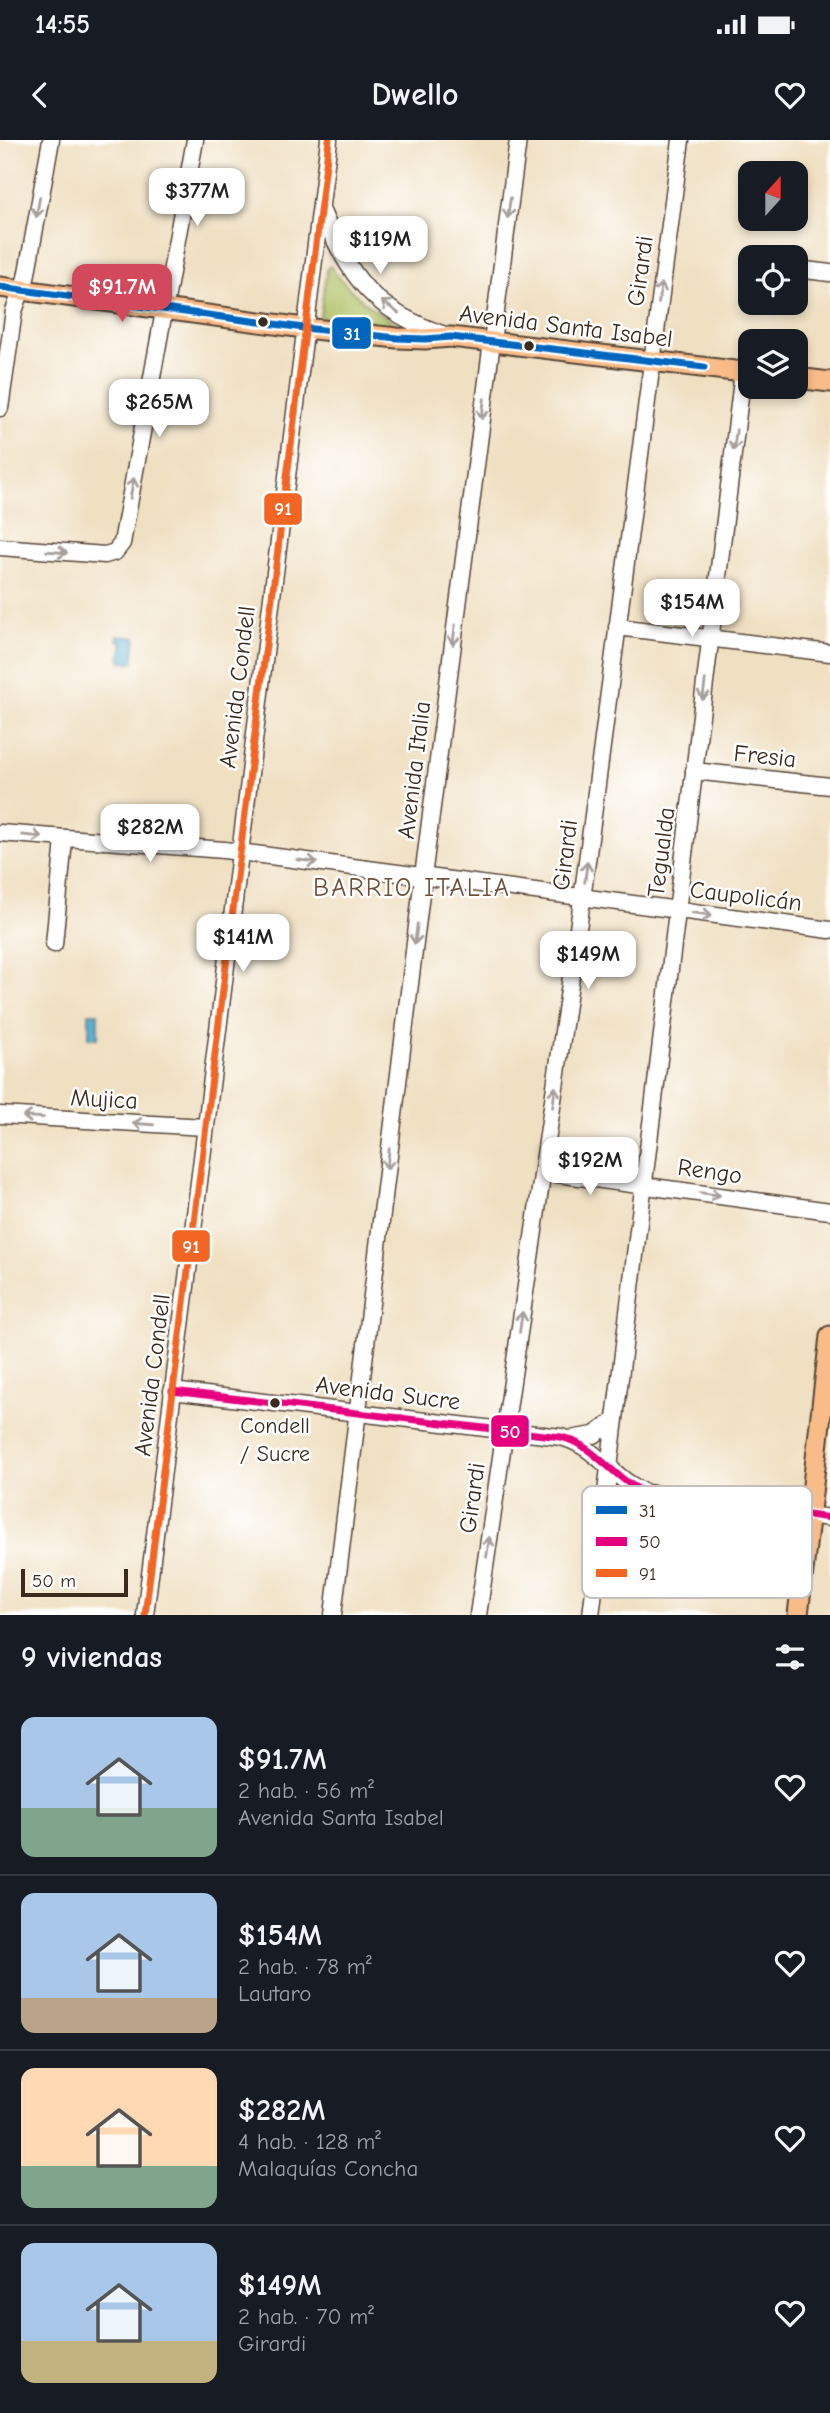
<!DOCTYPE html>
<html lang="es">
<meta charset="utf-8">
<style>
body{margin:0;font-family:"Comic Neue",sans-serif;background:#242831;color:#f1f3f6;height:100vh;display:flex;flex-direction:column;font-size:26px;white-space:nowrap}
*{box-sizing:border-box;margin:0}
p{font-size:23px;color:#9ea1a6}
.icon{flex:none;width:38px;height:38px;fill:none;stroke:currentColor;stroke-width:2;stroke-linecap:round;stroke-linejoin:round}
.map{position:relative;height:1475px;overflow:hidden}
.panel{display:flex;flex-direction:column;background:#171b24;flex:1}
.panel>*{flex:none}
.needle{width:46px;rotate:21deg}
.tools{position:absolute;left:738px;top:21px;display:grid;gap:14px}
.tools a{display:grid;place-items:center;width:70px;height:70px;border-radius:14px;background:#171b24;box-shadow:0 4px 10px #0003;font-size:35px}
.scale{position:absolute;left:21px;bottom:18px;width:107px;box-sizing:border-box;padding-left:7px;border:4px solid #3b2a1e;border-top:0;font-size:19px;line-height:24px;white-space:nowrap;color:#3b2a1e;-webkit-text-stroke:5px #fff;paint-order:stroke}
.price{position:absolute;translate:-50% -60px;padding:0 16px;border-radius:14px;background:#fff;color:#222;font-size:23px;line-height:46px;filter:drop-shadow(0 2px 4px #0008)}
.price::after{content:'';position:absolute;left:50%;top:42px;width:21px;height:16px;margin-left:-10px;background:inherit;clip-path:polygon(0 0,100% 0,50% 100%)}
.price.selected{background:#d1495b;color:#fff}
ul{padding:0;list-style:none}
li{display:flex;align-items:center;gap:21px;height:175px;padding:0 21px}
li+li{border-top:2px solid #363941}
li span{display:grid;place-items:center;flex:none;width:196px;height:140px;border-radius:14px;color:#555}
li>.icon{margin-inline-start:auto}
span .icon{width:84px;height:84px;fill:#fffc;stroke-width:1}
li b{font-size:30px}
h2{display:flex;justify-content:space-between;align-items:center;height:84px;padding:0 21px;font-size:30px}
.status{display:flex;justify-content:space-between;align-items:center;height:49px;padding:0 35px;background:#171b24;direction:ltr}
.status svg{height:19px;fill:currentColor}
header{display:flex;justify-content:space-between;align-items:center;height:91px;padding:0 21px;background:#171b24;font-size:32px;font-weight:800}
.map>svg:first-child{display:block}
</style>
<div class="status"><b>14:55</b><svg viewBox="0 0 49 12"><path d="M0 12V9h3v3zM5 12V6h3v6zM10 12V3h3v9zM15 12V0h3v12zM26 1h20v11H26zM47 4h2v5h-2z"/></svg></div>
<header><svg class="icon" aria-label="back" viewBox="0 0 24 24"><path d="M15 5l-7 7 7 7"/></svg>Dwello<svg class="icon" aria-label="heart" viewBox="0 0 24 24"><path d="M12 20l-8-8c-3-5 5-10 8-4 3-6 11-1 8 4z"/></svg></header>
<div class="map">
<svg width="830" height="1475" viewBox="0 0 830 1475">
<rect width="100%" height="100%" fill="#fff"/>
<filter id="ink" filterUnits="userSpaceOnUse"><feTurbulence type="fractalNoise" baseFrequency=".0143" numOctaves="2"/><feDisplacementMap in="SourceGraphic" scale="14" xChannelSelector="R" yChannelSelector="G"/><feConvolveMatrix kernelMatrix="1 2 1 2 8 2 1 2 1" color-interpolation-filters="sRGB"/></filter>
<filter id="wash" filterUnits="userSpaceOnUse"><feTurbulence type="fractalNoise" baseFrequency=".00686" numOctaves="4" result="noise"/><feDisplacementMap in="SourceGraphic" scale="28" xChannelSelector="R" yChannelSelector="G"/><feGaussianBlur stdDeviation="1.57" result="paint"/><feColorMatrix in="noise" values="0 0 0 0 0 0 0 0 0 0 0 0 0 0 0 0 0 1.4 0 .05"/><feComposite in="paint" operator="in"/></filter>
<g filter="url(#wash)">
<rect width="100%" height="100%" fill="#f0e0c2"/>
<!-- green -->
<path fill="#afbf62" stroke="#757440" stroke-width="2" d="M330,126C349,151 369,169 397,184L396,188L325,179L320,176L327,128Z"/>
<!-- water -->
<g fill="#52b0d0" stroke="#466d77" stroke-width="2">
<polygon points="118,496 136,498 133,523 120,521 123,501 117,500"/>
<rect x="89" y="873" width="9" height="25"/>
</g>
</g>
<g filter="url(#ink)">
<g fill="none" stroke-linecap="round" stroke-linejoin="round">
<!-- minor casing -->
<g stroke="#564537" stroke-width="19">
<g id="minor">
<path d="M321,69C350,139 374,172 448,196"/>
<polyline points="805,130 830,133"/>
<polyline points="0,268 14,171 26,138 51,0"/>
<polyline points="0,407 105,415 115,412 122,403 195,0"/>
<polyline points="617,487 830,513"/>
<polyline points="694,631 830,646"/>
<polyline points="0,693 224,710 830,790"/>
<polyline points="54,804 64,700"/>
<polyline points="0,975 205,987"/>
<polyline points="543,1032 830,1071"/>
<path d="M172,1251L561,1297C597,1306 613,1340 647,1353L830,1378"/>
<polyline points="570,1299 594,1295 614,1281"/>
<polyline points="145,1475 329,0"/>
<polyline points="333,1475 424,729 518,0"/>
<polyline points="478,1475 580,775 681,0"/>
<polyline points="591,1475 743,232"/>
</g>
</g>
<!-- major casing -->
<g stroke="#564537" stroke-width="23">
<g id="major">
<polyline points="0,147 304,188 397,198 425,199 451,197 751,233"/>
<polyline points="796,238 830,242"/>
<polyline points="798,1475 830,1196"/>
</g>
</g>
<!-- minor -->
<use href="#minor" stroke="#fff" stroke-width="16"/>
<!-- major -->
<use href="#major" stroke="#f9bc89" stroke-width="19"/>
<!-- bus-1 casing -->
<g stroke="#fff" stroke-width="12">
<polyline id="bus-1" points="0,147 304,188 397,198 425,199 451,197 704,227"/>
</g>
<!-- bus-2 casing -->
<g stroke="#fff" stroke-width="12">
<path id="bus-2" d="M172,1251L561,1297C597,1306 613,1340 647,1353L830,1378"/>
</g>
<!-- bus-3 casing -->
<g stroke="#fff" stroke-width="12">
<polyline id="bus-3" points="145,1475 329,0"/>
</g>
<!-- bus-1 -->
<use href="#bus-1" stroke="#0065bd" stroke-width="7"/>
<!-- bus-2 -->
<use href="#bus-2" stroke="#e5007d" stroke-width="7"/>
<!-- bus-3 -->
<use href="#bus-3" stroke="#f26522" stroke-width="7"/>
</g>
<!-- one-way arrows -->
<defs><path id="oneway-shaft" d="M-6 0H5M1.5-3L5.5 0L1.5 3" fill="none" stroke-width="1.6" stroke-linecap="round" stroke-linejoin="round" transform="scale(1.75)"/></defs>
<g stroke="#a79f9a">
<use href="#oneway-shaft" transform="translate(38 67) rotate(100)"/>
<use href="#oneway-shaft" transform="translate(509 68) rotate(98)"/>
<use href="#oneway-shaft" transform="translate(660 153) rotate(-82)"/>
<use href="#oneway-shaft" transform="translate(390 167) rotate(-144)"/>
<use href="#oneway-shaft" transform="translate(483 269) rotate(97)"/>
<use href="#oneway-shaft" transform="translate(735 300) rotate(97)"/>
<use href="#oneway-shaft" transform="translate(132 348) rotate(-80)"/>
<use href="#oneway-shaft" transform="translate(57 412) rotate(5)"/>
<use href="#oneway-shaft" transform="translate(454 495) rotate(97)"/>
<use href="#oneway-shaft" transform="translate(704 550) rotate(97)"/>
<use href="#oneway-shaft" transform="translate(32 696) rotate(6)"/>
<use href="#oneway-shaft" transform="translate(307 721) rotate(8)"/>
<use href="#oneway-shaft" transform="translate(586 732) rotate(-83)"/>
<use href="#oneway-shaft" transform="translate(702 774) rotate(7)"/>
<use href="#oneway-shaft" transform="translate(416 794) rotate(97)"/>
<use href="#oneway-shaft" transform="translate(554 957) rotate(-82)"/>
<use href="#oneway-shaft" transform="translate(33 977) rotate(-177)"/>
<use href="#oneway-shaft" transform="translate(143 984) rotate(-176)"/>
<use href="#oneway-shaft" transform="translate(388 1019) rotate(97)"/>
<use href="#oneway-shaft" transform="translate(710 1054) rotate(8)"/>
<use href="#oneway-shaft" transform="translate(521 1182) rotate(-82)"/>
<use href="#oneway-shaft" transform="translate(488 1407) rotate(-82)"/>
</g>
</g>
<!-- markers -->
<g fill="#3b2a1e" stroke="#fff" stroke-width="2.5">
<circle cx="263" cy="182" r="6"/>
<circle cx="529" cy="206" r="6"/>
<circle cx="275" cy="1263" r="6"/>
</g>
<g text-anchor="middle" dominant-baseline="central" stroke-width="5" stroke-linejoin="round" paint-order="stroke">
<!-- bus labels -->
<g font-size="22" fill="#3b2a1e" stroke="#fff">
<text x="275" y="1286">Condell<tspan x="275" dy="28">/ Sucre</tspan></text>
</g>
<!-- street labels -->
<g font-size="24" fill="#3b2a1e" stroke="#fff">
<text transform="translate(640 131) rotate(-82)">Girardi</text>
<text transform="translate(566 186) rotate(7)">Avenida Santa Isabel</text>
<text transform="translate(237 547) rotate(-83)">Avenida Condell</text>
<text transform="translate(765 616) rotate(6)">Fresia</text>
<text transform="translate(414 630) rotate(-83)">Avenida Italia</text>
<text transform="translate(661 712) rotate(-83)">Tegualda</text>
<text transform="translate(565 715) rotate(-83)">Girardi</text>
<text transform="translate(746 756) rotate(7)">Caupolicán</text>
<text transform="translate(104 959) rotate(3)">Mujica</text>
<text transform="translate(710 1031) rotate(8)">Rengo</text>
<text transform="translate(152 1235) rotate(-83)">Avenida Condell</text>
<text transform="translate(388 1253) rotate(7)">Avenida Sucre</text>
<text transform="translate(472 1358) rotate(-82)">Girardi</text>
</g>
<!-- neighbourhood labels -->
<g font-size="26" letter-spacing="2" fill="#71503b" stroke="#fff">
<text x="412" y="748">BARRIO ITALIA</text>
</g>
</g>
<!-- legend -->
<rect x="582" y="1346" width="230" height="112" rx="10" fill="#fff" stroke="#c4bfbc" stroke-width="2"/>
<rect x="596" y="1366" width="31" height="8" fill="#0065bd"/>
<rect x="596" y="1397" width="31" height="9" fill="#e5007d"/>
<rect x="596" y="1429" width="31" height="8" fill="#f26522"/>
<g font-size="19" fill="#3b2a1e">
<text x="639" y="1377">31</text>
<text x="639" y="1408">50</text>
<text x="639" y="1440">91</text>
</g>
<g stroke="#fff" stroke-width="2.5">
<rect x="331" y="176" width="41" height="34" rx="7" fill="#0065bd"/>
<rect x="263" y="352" width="40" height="34" rx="7" fill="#f26522"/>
<rect x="171" y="1089" width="40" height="34" rx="7" fill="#f26522"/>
<rect x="490" y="1274" width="40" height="34" rx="7" fill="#e5007d"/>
</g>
<g font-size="19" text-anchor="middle" font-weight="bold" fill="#fff">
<text x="352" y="200">31</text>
<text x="283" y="375">91</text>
<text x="191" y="1113">91</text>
<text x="510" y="1298">50</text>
</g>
</svg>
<div class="tools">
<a><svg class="needle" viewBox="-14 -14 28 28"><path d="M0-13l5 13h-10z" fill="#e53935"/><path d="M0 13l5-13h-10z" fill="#9ea1a6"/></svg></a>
<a><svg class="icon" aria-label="locate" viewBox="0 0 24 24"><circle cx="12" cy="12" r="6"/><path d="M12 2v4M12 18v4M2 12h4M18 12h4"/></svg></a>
<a><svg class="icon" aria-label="layers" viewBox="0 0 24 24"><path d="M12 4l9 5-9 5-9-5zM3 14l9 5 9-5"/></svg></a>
</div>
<div class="scale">50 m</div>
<b class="price" style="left:197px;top:88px">$377M</b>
<b class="price" style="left:380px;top:136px">$119M</b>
<b class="price selected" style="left:122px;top:184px">$91.7M</b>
<b class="price" style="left:159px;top:299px">$265M</b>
<b class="price" style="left:692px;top:499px">$154M</b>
<b class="price" style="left:150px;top:724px">$282M</b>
<b class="price" style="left:243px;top:834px">$141M</b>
<b class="price" style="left:588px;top:851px">$149M</b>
<b class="price" style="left:590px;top:1057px">$192M</b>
</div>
<section class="panel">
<h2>9 viviendas<svg class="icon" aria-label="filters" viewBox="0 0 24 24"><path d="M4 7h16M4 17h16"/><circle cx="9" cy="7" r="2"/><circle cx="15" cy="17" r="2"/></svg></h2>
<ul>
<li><span style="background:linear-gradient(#a9c7e8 65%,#7fa58c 0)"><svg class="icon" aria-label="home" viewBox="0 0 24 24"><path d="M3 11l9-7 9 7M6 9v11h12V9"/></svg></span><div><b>$91.7M</b><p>2 hab. · 56 m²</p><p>Avenida Santa Isabel</p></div><svg class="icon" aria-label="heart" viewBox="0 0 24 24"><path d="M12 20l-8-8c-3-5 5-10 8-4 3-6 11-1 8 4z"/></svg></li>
<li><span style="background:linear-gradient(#a9c7e8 75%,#b9a48a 0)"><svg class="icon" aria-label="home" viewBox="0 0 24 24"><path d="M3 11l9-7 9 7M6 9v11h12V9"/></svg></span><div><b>$154M</b><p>2 hab. · 78 m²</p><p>Lautaro</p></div><svg class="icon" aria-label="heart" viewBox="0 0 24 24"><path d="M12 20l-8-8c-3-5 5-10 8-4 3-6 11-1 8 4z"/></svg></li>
<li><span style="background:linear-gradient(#ffd9b3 70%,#7fa58c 0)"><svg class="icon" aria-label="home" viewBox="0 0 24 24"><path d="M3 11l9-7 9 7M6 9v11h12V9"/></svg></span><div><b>$282M</b><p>4 hab. · 128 m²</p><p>Malaquías Concha</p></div><svg class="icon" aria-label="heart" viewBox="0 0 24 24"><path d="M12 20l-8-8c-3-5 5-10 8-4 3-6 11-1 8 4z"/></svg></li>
<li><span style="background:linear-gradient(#a9c7e8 70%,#c2b280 0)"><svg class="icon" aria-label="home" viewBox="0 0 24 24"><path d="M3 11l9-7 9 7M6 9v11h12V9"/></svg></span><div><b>$149M</b><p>2 hab. · 70 m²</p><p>Girardi</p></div><svg class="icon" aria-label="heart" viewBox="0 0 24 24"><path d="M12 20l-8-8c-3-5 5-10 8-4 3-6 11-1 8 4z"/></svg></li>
</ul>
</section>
